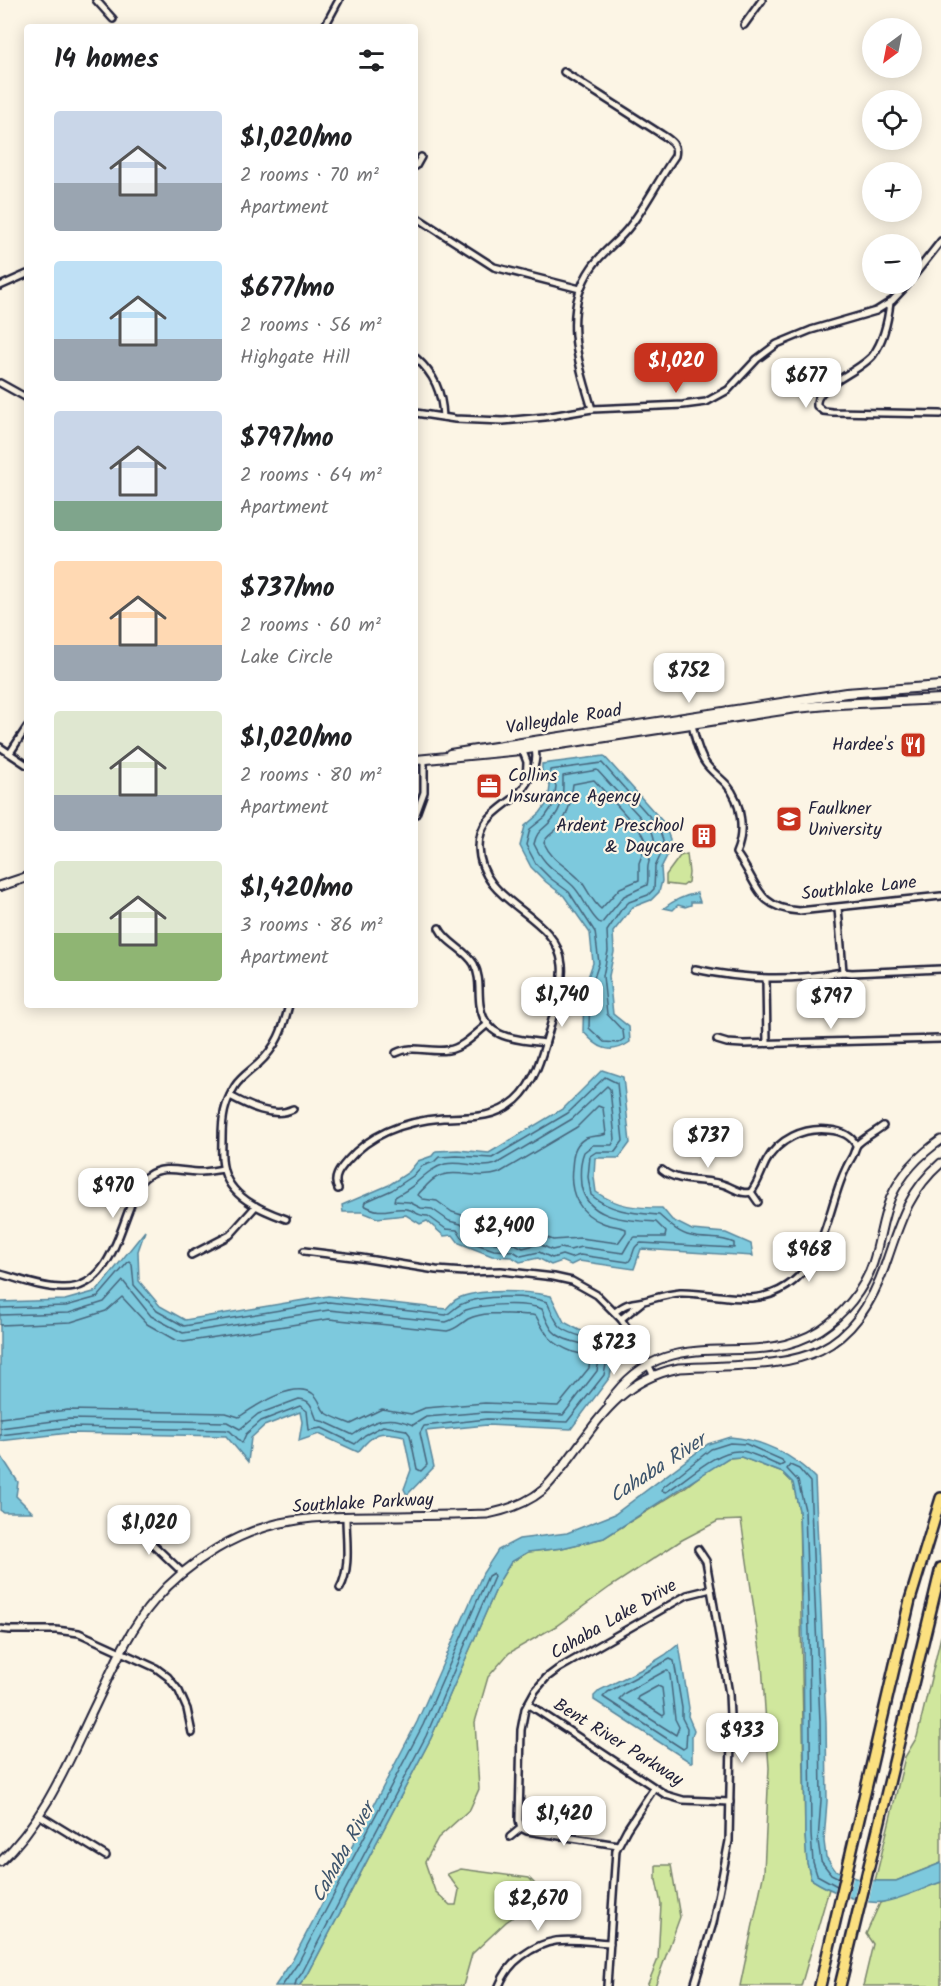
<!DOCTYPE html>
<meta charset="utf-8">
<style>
body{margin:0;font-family:Kalam,sans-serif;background:#f6f6f6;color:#202124;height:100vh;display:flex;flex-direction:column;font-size:22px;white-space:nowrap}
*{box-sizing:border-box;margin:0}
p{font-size:20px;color:#757577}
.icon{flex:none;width:33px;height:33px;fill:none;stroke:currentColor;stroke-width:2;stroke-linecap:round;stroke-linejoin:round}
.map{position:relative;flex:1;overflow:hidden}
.details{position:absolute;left:24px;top:24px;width:394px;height:984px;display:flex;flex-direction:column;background:#fff;border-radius:6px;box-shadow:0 3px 15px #0003}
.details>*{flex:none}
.needle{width:39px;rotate:212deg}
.tools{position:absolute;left:862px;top:18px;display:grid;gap:12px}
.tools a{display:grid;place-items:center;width:60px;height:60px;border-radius:50%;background:#fff;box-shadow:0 3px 15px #0003;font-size:30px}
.price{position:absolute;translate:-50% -51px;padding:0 14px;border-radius:12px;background:#fff;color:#222;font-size:20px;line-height:39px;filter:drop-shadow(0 2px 3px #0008)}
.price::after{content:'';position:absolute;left:50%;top:36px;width:18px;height:14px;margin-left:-9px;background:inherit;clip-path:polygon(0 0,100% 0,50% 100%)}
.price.on{background:#c8321e;color:#fff}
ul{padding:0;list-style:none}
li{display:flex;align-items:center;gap:18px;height:150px;padding:0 30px}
li span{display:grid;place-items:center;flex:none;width:168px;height:120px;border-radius:6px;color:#555}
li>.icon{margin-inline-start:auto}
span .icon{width:72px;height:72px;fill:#fffc;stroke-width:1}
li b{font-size:26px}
h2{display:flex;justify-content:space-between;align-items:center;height:72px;padding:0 30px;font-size:26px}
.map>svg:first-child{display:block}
</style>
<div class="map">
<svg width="941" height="1986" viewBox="0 0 941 1986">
<rect width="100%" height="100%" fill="#fcf5e5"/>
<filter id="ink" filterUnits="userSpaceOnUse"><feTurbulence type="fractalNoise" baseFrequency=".0167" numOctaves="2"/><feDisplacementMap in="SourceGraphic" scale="12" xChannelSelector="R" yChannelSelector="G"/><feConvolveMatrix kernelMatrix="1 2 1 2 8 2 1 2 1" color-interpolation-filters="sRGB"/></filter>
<g filter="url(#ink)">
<!-- green -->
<g fill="#d0e79d" stroke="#79846c" stroke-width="1.5">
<polygon points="687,854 689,873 688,882 683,886 666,884 666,875 680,856"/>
<polygon points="741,1457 783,1473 793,1483 799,1510 805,1835 807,1863 811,1879 829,1889 801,1986 740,1986 764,1872 769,1768 762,1664 741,1520 718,1521 682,1540 610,1587 556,1626 509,1653 488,1677 475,1722 479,1789 470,1809 438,1838 425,1862 435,1891 450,1905 456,1905 459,1890 447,1874 461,1869 529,1878 534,1883 537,1890 531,1905 506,1922 472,1954 463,1986 299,1986 307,1976 431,1738 500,1580 511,1562 528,1552 562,1548 604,1538 683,1489 709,1469 728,1458"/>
<polygon points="941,1636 941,1863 896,1881 875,1881 905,1757 917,1737"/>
<polygon points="656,1865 671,1865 680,1917 655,1986 647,1986 658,1959 661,1904 656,1880"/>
<polygon points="941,1882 941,1986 863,1986 873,1944 866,1934 880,1903"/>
</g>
<!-- water -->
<g fill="#7dc9dd" stroke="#59869c" stroke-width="1.5">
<path d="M604,756L663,822L670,839L668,854L661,868L662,881L659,892L651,900L633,907L613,932L614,952L609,976L613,1014L629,1027L630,1042C610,1056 597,1048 583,1031L584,989L593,963L590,933L564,896L546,882L531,867L520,846L525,826L540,813L548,802L550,786L542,771V764Z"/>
<path d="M697,893L700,902H691V905L685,907L678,905L673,910L664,908C674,900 683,896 697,893Z"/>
<path d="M602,1070L623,1077L630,1143L619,1158H595L594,1177L596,1192C618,1207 636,1208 662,1208L672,1220L692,1230L726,1233L751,1244L753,1256L641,1249L634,1269L579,1261L571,1265L562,1261L551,1265L538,1258L520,1262L512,1257L492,1256L459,1243L453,1235L444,1236L427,1221L420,1224L406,1215L377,1218L362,1212H343L342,1205L389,1185L409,1172L418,1161L432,1156L436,1151L458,1150L489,1153L564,1108Z"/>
<path d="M145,1231L138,1251L139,1281L160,1306L185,1320L328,1296L446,1309C449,1306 453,1301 457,1299C476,1288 529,1291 551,1296L564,1322L579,1330L603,1337L615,1351L610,1377L571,1429L487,1425L426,1431L434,1467L407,1495L404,1489L411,1470L404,1436C380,1430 374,1432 358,1452L319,1434L299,1441L302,1422L300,1412L264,1426L251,1438L248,1462L226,1436L69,1433L0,1441V1302L65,1300L97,1291Z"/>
<path d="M730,1437C761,1439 794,1455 815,1478L826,1721L827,1801L824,1841L826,1857L835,1870L855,1878L878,1881H896L941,1863V1882C922,1889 902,1899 883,1902C862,1905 828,1890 811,1879L807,1863L805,1835L803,1632L799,1510L793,1483L783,1473L741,1457L728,1458L604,1538L562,1548L528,1552L511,1562L500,1580L431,1738L307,1976L299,1986H275L292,1961L417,1722L483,1573L498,1550L519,1539L567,1533L615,1514L708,1444Z"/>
<polygon points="0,1454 18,1482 16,1496 32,1512 3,1512 0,1510"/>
<polygon points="679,1644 689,1708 688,1716 694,1730 692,1736 692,1762 690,1762 594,1700 594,1696 600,1690 644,1668 665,1655"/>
</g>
<!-- pier -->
<g fill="#fcf5e5">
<polygon points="840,1868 854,1874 848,1899 834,1894"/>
<polygon points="859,1875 874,1878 868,1903 853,1901"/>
</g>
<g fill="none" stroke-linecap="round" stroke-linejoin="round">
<!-- shore -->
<g stroke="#46657c" stroke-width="1.5">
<polygon points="602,763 658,826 663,840 662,852 655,867 654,889 648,895 629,902 621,910 607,931 608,951 603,976 607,1014 623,1031 624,1039 618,1043 604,1042 589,1028 590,990 599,963 595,932 569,892 550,878 536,864 526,845 530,829 545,817 554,804 556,786 550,773 550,770"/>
<path d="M597,770L651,829C659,848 651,848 648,866C647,872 649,878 647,885L624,896L601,924C588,914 584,897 573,886C556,870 545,867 534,844C537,830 542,831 551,821C564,807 563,793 563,776Z"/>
<path d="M594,780L643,834L647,842L639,863V880L620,888L601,909C592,902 588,890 581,881C568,866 553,863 544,843C546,836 552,834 557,829C569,815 571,801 573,784Z"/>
<path d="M605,1077L617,1083L623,1141L615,1152H596L590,1156L588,1177L591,1195C611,1212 634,1213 659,1215C668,1223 678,1233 691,1236C706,1240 720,1236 734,1243V1248L641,1243C631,1246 635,1257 628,1262L580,1255L571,1258L562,1255L552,1258L539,1252L521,1256L513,1251L494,1250L482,1246L463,1239L457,1230L446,1229L428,1216C415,1216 416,1210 406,1209C389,1207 382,1216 364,1205L365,1202L392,1190L413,1176L422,1166L434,1162L439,1157L457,1156L492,1158L568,1113Z"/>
<path d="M607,1086L610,1089L615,1139L612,1145H593L584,1152C580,1162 580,1175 581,1185C587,1220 628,1220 656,1222L666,1232L665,1237H635L630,1241L623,1253L581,1247L570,1250L561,1248L552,1250L539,1244L523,1248L515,1244L495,1243L469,1233L461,1224L449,1221L432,1209L421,1208L409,1202L394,1201L395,1197C403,1192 412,1188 418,1181C426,1174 434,1167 445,1164C462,1160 480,1170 496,1164L572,1119Z"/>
<path d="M598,1106L603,1108L606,1134C599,1137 591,1135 584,1139C573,1146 573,1157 572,1168C569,1193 579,1214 603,1223C610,1226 619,1226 626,1229V1232L618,1243L580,1238L553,1240L540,1235L524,1238L515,1235L496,1234L475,1225L465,1216L452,1212L437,1201L423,1199L418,1195C420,1191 424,1189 427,1185C447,1162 475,1182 499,1173L577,1127Z"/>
<path d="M0,1308L66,1306L98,1297L129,1261L132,1264L134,1285L157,1311L184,1326L329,1302L446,1315C452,1312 456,1306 462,1304C481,1295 527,1295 547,1302C551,1310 555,1323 562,1328C579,1340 596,1334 608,1354L604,1375L567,1422L487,1419L424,1426L420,1433L427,1465L421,1471L417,1469L410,1435L406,1430L383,1426L365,1435L355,1444L322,1428L309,1430L307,1411L300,1406L261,1421L246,1434L242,1443L230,1431L226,1430L69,1427L0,1435"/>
<path d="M0,1315L69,1313L104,1302L123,1281L151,1316L183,1333L329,1310L446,1322C455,1320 459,1313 466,1310C484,1304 525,1302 542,1309C545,1316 548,1325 553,1331C565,1345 591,1340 600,1356L597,1371L563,1415L485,1412L426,1417L413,1425C388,1414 374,1420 353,1435L325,1422L317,1420C312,1410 313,1400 299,1399L258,1414L240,1429L227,1422L69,1419L0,1428"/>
<path d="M0,1325L71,1322L106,1311L122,1297L147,1324L175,1340L184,1342L329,1319L447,1331C457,1329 460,1324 468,1319C486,1310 513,1315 532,1315L536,1316C546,1336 552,1344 573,1352C580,1354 586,1354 590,1359L589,1368L558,1406L485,1403L425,1408L411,1414L382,1409L351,1424C344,1421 331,1417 325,1412C320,1408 321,1399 312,1393C293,1381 255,1406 239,1417L226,1413L68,1410L0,1418"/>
<path d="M730,1443L746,1444L782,1460L784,1464L780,1466C769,1462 750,1451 740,1451C717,1449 686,1480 666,1492L662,1491L663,1487L711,1449Z"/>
<polygon points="670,1659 674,1661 682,1708 682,1718 687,1728 686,1747 683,1749 603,1697 608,1692"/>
<polygon points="665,1671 668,1671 670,1675 675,1719 679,1727 676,1735 619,1699 625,1693"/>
<polygon points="658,1686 662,1688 665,1714 663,1716 637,1699 638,1697"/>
<polyline points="837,1886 817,1875 813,1862 811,1835 809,1632 805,1510 798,1481 787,1469 790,1465 799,1469 810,1482 820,1721 821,1800 818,1841 821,1861 831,1874 839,1878"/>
<polyline points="282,1986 298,1963 423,1725 488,1576 493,1573 494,1577 426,1736 302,1973 296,1981 295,1986"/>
</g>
<!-- minor casing -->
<g stroke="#22223b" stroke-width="10">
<g id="minor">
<polyline points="96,0 113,19"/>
<polyline points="326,24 339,0"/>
<polyline points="744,25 762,0"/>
<path d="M564,72L661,134C670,140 678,144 675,156C659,179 647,204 630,226C619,241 603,251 592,267C561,311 578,362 592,409"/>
<polyline points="416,166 421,157"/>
<polyline points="416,217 494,267 580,289"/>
<polyline points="912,278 941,241"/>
<polyline points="0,286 27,274"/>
<path d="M890,302C888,321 884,340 873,355C860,372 813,387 817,406L823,411L832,412L941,414"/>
<path d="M416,358C434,374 442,392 443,417"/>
<polyline points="0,383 27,398"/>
<polyline points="416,413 455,419 503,421 545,417 592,409 683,405 706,402 728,390 757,359 777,344 811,330 876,311 892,301 908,284"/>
<path d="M691,720C694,734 697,749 704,761C710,771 720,777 727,785C742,802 745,833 736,853C758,881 755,908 799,911L941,896"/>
<polyline points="0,747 27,765"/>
<polyline points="522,749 527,762 526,782"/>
<polyline points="10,753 27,727"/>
<polyline points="416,814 424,792 424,759"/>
<polyline points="838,908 843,972"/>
<path d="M439,928C447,944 465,949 474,964C481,978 478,991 480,1005C485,1041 519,1039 545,1043"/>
<path d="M695,969C746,980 790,981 843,972L852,973L941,969"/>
<polyline points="766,979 767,1043"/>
<polyline points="717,1040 727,1043 743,1044 941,1039"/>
<path d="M396,1053C413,1044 429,1053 448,1050C463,1048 476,1033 488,1024"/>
<path d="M230,1096C247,1105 273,1119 293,1109"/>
<path d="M662,1170C679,1184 705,1178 725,1185C734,1188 742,1195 751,1192"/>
<path d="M338,1189C332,1178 340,1169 347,1161C372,1132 406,1121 443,1118C470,1117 494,1119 516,1100C536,1082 543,1052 550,1027C555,1008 564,984 562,965C557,912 480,906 479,847C479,821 496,812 514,798C526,788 541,762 534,747"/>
<path d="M751,1192C758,1183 761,1172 766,1162C778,1139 804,1127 829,1130C840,1131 851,1135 856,1145"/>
<polyline points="751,1192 758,1202"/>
<path d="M286,1219C261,1210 228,1197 223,1166C221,1157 222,1147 222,1138C222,1118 224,1104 235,1086C240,1078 250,1071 258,1064C277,1047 283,1029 289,1005"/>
<polyline points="304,1251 361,1258 436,1270 465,1272 501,1271 554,1277 572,1281 597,1295 621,1319 634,1338 654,1376"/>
<polyline points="191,1255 230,1235 256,1206"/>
<path d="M0,1274C20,1279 41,1288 62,1288C106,1290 117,1239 130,1207C134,1196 137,1182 147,1176C164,1164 182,1172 201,1172C208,1172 216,1170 223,1169"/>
<path d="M615,1312C628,1302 629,1304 644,1301C656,1298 667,1294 680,1293C717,1292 753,1309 787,1286C830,1257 827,1198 852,1157C854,1154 855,1148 857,1145C862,1139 877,1131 883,1126"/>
<polyline points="621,1319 642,1302"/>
<polyline points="122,1523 132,1526 139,1531 183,1573"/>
<path d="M340,1588C351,1568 346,1539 346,1517"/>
<polyline points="0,1629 10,1630 56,1630 79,1633 156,1668 168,1677 179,1691 187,1709 192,1733"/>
<polyline points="528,1704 666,1795 683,1800 730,1802"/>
<polyline points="39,1815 106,1856"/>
<polyline points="521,1828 519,1820 521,1730 525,1709 535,1691 546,1678 558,1669 687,1595 711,1589"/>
<polyline points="521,1828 527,1831 618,1845"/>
<polyline points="510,1837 521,1828"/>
<path d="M499,1986C504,1973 511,1964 522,1956C553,1933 574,1941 610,1943"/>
<polyline points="607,1986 616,1850 627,1829 654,1788"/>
<polyline points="694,1986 713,1923 729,1841 731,1738 729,1694 711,1589 706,1561 698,1549"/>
</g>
</g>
<!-- tertiary casing -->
<g stroke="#22223b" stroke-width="11">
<g id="tertiary">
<path d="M609,1402C669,1315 748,1375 820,1330C843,1315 864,1290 873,1263C880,1242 882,1218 891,1197C902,1173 919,1155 941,1140"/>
<path d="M0,1862C45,1820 68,1762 94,1708C112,1671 127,1632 154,1601C188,1561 240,1529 292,1521C321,1516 350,1516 378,1516C415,1516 451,1515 487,1514C508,1510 527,1503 543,1490C589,1443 605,1383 679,1368C784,1362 849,1376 888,1257C901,1219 910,1190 941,1163"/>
</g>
</g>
<!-- secondary casing -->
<g stroke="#22223b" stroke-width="12">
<g id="secondary">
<polyline points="450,754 846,693 941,686"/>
<polyline points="416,760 521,750 796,708 838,704 941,699"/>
<polyline points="0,886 27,877"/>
</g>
</g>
<!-- motorway casing -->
<g stroke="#22223b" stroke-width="14">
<g id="motorway">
<polyline points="820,1986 910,1600 941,1498"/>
<polyline points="840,1986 941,1568"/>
</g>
</g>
<!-- minor -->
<use href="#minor" stroke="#fcf5e5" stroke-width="5"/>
<!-- tertiary -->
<use href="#tertiary" stroke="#fcf5e5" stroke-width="7"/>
<!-- secondary -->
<use href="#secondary" stroke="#fcf5e5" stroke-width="8"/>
<!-- motorway -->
<use href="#motorway" stroke="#fbe080" stroke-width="9"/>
</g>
</g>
<!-- icons -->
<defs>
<g id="restaurant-square" transform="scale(1.35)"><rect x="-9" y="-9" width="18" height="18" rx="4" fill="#c8321e" stroke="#fcf5e5"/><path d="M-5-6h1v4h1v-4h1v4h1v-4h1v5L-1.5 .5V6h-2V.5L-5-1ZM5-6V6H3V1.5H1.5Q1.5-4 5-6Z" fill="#fff"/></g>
<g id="office-square" transform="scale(1.35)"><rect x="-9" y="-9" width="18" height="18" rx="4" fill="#c8321e" stroke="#fcf5e5"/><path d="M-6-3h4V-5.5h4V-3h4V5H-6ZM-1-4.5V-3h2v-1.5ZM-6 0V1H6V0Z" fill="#fff"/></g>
<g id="university-square" transform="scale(1.35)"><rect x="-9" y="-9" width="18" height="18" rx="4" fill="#c8321e" stroke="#fcf5e5"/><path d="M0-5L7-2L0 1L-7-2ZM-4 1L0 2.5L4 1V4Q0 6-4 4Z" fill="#fff"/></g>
<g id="building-square" transform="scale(1.35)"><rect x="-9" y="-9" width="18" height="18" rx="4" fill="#c8321e" stroke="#fcf5e5"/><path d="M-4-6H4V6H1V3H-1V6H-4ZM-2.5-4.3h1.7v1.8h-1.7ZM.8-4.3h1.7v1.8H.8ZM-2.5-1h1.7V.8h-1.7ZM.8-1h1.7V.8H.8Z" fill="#fff"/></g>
</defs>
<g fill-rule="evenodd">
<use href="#restaurant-square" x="913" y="745"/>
<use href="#office-square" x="489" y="786"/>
<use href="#university-square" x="789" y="819"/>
<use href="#building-square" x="704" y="836"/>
</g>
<g text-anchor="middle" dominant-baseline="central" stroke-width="4.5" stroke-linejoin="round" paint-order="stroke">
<!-- street labels -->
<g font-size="18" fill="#22223b" stroke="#fcf5e5">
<text transform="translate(564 720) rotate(-9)">Valleydale Road</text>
<text transform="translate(859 889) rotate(-6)">Southlake Lane</text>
<text transform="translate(363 1504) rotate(-3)">Southlake Parkway</text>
<text transform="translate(614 1620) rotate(-30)">Cahaba Lake Drive</text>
<text transform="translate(618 1743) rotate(32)">Bent River Parkway</text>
</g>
<!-- poi labels -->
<g font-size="18" fill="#22223b" stroke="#fcf5e5" text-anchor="end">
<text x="894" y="745">Hardee's</text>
<text x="508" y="776" text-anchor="start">Collins<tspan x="508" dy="21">Insurance Agency</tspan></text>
<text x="808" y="809" text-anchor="start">Faulkner<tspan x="808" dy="21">University</tspan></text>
<text x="684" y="826">Ardent Preschool<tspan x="684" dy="21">&amp; Daycare</tspan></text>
</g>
<!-- water labels -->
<g font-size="20" font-style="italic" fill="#3d546c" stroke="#fcf5e5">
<text transform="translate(658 1469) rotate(-33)">Cahaba River</text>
<text transform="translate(344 1853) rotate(-61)">Cahaba River</text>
</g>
</g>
</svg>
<div class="tools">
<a><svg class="needle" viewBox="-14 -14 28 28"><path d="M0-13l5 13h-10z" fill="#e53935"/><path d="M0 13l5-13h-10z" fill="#757577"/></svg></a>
<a><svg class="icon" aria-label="locate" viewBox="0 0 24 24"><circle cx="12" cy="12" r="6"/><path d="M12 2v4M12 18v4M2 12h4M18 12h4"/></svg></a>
<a>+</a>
<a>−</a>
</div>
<b class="price on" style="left:676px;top:394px">$1,020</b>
<b class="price" style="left:806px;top:409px">$677</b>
<b class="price" style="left:689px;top:704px">$752</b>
<b class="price" style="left:562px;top:1028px">$1,740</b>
<b class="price" style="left:831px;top:1030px">$797</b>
<b class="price" style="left:708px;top:1169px">$737</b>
<b class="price" style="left:113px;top:1219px">$970</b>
<b class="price" style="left:504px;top:1259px">$2,400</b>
<b class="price" style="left:809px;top:1283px">$968</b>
<b class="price" style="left:614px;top:1376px">$723</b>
<b class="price" style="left:149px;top:1556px">$1,020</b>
<b class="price" style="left:742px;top:1764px">$933</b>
<b class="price" style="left:564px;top:1847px">$1,420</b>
<b class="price" style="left:538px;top:1932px">$2,670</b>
<section class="details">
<h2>14 homes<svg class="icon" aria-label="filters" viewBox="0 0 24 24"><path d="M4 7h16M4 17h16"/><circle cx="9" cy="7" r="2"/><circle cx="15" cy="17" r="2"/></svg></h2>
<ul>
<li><span style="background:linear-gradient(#c9d6e8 60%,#9aa5b1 0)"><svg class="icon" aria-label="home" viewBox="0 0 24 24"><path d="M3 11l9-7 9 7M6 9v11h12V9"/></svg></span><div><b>$1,020/mo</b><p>2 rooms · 70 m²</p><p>Apartment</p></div></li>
<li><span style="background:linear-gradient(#bfe0f5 65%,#9aa5b1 0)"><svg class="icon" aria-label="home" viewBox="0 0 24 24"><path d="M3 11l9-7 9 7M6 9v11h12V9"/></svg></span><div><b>$677/mo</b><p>2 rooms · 56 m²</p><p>Highgate Hill</p></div></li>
<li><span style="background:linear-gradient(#c9d6e8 75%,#7fa58c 0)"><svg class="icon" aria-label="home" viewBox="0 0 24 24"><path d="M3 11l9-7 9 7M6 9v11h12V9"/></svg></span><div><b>$797/mo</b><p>2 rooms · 64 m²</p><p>Apartment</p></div></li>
<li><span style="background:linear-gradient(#ffd9b3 70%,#9aa5b1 0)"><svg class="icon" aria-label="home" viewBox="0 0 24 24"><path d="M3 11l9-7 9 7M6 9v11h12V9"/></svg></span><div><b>$737/mo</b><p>2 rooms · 60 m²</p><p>Lake Circle</p></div></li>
<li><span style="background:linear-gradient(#dfe7d0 70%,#9aa5b1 0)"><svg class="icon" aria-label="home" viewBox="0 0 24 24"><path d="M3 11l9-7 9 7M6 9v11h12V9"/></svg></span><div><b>$1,020/mo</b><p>2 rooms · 80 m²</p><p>Apartment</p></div></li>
<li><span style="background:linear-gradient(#dfe7d0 60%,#8fb573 0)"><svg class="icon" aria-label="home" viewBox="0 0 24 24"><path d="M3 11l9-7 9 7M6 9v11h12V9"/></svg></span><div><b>$1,420/mo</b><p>3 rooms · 86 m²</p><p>Apartment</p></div></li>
</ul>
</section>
</div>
